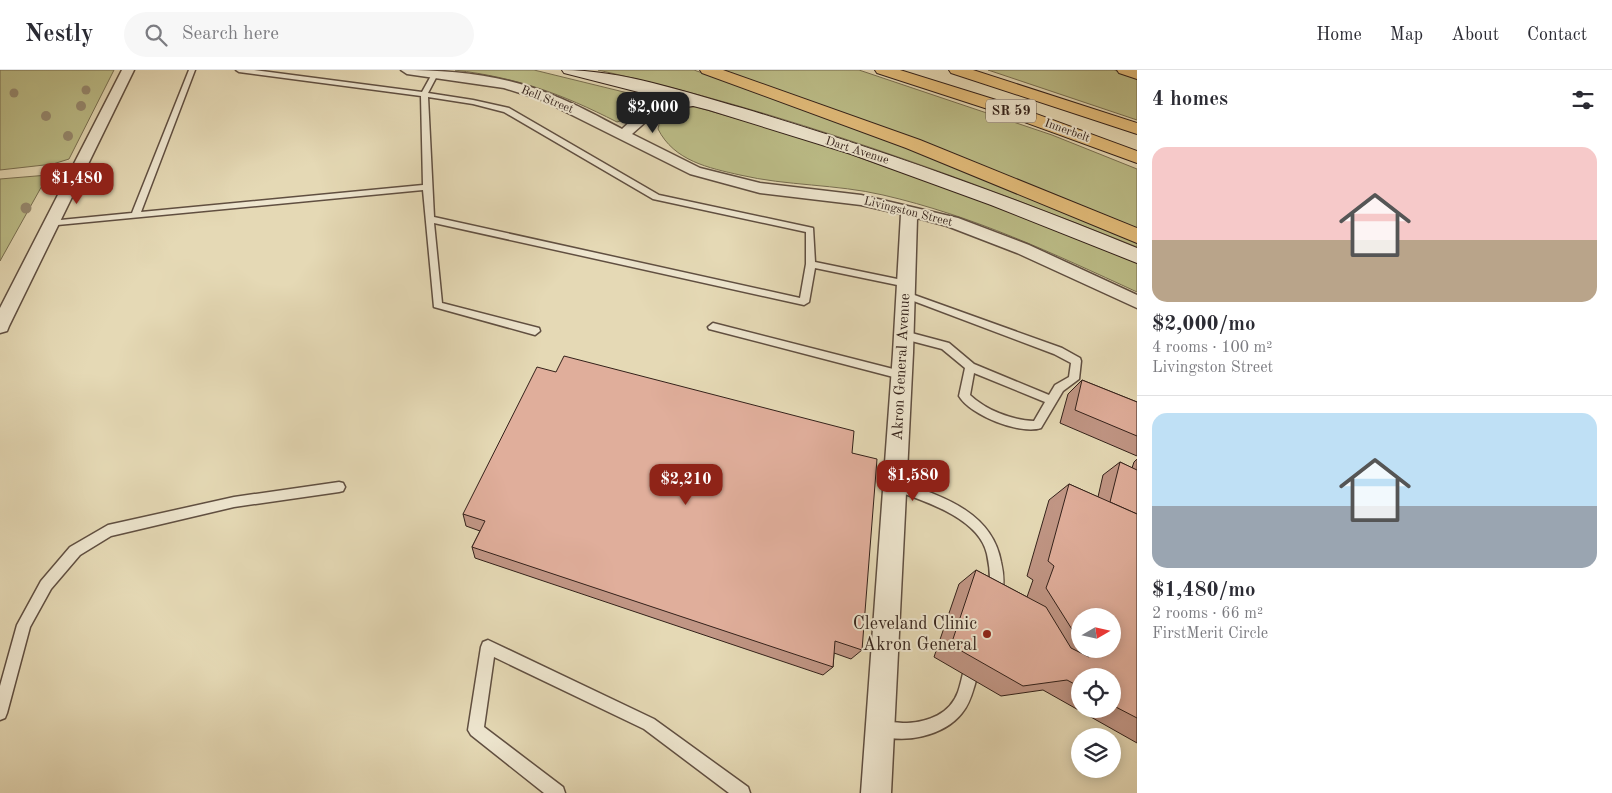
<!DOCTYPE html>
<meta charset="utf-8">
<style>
body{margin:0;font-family:"Old Standard TT",serif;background:#f7f7f7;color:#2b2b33;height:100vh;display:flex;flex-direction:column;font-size:19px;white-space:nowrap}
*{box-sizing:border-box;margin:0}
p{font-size:16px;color:#7c7c81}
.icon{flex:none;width:28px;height:28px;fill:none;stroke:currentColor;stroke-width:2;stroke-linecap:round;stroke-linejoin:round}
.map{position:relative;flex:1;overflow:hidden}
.sheet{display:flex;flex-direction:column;background:#fff;width:475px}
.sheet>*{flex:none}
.needle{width:32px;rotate:81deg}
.fabs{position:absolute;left:1071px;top:538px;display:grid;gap:10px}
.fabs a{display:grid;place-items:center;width:50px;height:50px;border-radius:50%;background:#fff;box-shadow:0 2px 12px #0003;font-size:25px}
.price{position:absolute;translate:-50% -42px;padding:0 11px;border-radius:10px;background:#8f2418;color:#fff;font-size:16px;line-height:32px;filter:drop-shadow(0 1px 2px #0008)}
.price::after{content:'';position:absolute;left:50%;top:30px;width:15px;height:11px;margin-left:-8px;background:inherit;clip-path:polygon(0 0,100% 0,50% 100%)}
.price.active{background:#222;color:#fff}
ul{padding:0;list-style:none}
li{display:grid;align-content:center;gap:10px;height:265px;padding:0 15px}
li+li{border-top:1px solid #e1e1e2}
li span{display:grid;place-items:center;height:155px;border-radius:15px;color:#555}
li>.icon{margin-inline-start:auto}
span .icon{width:90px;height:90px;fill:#fffc;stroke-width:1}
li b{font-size:21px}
h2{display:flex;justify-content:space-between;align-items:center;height:60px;padding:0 15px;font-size:21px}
header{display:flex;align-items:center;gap:30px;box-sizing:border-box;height:70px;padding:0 25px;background:#fff;border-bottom:1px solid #e1e1e2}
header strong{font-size:24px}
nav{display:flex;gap:28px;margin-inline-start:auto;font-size:18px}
.search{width:350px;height:45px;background:#f7f7f7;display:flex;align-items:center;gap:12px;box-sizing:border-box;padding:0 18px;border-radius:28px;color:#7c7c81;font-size:19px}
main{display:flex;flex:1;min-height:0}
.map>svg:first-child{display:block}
</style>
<header>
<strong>Nestly</strong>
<div class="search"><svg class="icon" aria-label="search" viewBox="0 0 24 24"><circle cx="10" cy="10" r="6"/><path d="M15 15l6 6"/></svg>Search here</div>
<nav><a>Home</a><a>Map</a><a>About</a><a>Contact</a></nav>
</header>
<main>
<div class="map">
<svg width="1137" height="723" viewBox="0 0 1137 723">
<rect width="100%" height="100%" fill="#e5d9b5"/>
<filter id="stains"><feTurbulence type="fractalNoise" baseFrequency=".004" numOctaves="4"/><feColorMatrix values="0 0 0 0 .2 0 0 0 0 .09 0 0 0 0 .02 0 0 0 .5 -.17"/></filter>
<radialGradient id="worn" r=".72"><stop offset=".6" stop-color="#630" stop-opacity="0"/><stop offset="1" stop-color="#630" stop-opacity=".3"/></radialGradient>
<!-- green -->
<g fill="#bcbd88" stroke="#786f51">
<polygon points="0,0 114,0 69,89 53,94 0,100"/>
<path d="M455,0H534L632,24L636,27L638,37L627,49L617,52C560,23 518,8 455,0Z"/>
<path d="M598,0H694L925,83L1137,170V177C961,107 783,41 598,0Z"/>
<polygon points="720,0 859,0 1052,65 1137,99 1137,159 947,81"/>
<polygon points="988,0 1114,0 1137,8 1137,50"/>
<path d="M678,35L693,36L807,69L985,132L1137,193V222C1052,183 974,146 883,125C836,114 787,116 740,105C709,98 674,91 658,59L662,41Z"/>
<polygon points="48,105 0,191 0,109"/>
</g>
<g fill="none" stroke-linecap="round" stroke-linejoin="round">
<!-- service casing -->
<g stroke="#604f41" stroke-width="3">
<g id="service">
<path d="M189,0H195L141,142L423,115L421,26L239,2L236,0H254L422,22L432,4L435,2L438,4L428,23L473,30L509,38L659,125L813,158L815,192L907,211L912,214L907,217L815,198L809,232L804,235L434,153L442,233L539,258L540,261L535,265L434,237L423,120L47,156V152L50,151L132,143ZM428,27L473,34L504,42L653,129L806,162V194L800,228L434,147Z"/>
<path d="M906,222L1062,278L1080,288L1081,291L1079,309L1063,321L1041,358C1020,365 970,345 959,326L965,298L942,279L900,268L899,265L900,262L904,261L949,273L974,294L1049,325L1055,315L1069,307L1071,293L1054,284L903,227L901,225ZM974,303L1045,332L1034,351C1011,350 986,340 970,325Z"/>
<polygon points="713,253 901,301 906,305 901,309 709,259 708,257"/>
<path d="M895,410C938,425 992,440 1001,492C1004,505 1005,517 1000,530L995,531L990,530C988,523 990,517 990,511C990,502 989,493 987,484C979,447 921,430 891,419L889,415L891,411Z"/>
<polygon points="339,412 343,413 345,417 343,421 339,422 234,437 111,466 80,485 51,519 30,557 7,643 5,648 0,650 0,616 17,555 41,511 70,477 108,455 234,427"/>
<polygon points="488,570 654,649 748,717 750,723 729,723 644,659 494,587 484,657 563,717 565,723 544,723 471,665 468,660 481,577 483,572"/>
<path d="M973,586L978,588C981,596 977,606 975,614C972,624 969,635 962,643C944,666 903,675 876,664L873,659L876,654C885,650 897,653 907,653C928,652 950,644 958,622C962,611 963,599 968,588Z"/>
</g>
</g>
<!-- minor casing -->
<g stroke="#604f41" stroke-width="3">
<g id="minor">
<polygon points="122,0 134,0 9,256 7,261 0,263 0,238"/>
<path d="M401,0C451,0 506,5 552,25C576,34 599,47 622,59L649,34L699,29L701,32L699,35L658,41L632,64L700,98L760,113L861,125L958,148L1029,175L1137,225V238L1017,183L947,156L917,148L913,283L891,723H861L893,283L901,144L861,135L760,123L690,104L542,30L504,18L407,4Z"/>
</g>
</g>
<!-- secondary casing -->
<g stroke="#33211a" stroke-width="2">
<path id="secondary" d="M562,0C622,0 684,22 742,38C876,78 1007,125 1137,178V193L991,135L851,84L709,40L564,3Z"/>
</g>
<!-- motorway casing -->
<g stroke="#33211a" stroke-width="2">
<g id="motorway">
<polygon points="700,0 723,0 920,70 1137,158 1137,173 906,78 702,3"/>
<polygon points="875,0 900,0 1009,34 1137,81 1137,93 997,42 877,3"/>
<polygon points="949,0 973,0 1137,53 1137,64 951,3"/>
<polygon points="1117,0 1137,0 1137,9 1119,3"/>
</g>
</g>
<!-- service -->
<use href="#service" fill="#eee6cf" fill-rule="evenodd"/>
<!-- minor -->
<use href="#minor" fill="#eee6cf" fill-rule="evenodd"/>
<!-- secondary -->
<use href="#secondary" fill="#eee6cf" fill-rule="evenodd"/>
<!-- motorway -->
<use href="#motorway" fill="#e2bc7a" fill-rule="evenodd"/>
</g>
<!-- trees -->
<g fill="#96896f">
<circle cx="86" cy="20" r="4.5"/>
<circle cx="14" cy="23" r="4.5"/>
<circle cx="81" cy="36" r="5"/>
<circle cx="46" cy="46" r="5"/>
<circle cx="68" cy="66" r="5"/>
<circle cx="26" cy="138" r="5.5"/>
</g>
<!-- wall -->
<g fill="#c19685" stroke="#33211a" fill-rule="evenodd">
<polygon points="1082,310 1137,332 1137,386 1060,353 1068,324"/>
<polygon points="852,383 862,580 851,589 834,583 833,597 823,605 475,488 472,477 480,461 466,456 463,444"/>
<path d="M1137,389V673L1043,620L1001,626L934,587L959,514L976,500L1027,527L1033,510L1027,506L1049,430L1069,414L1098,427L1103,405L1120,392L1132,398L1134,392ZM1080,546L1112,579H1080ZM1080,606H1112V639H1080Z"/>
</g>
<!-- building -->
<g fill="#e0ae9b" stroke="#33211a">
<polygon points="564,286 854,361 852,383 877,389 862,580 835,571 833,597 472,477 485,451 463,444 537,297 556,302"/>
<polygon points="1082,310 1137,332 1137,366 1075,340"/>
<polygon points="1120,392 1137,400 1137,444 1110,432"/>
<polygon points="1069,414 1137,444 1137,648 1112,635 1112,606 1080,606 1080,617 1067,610 1023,616 951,575 976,500 1046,537 1071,578 1089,587 1084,579 1112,579 1112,546 1080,546 1080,572 1046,518 1054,496 1048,491"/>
</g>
<!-- markers -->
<circle fill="#8f2418" stroke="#eee6cf" stroke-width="2" cx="987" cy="564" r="5"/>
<g text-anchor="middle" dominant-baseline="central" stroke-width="4" stroke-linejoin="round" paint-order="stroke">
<!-- far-street labels -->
<g font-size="12" fill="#33211a" stroke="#eee6cf">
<text transform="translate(547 30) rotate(22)">Bell Street</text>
<text transform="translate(1067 61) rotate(20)">Innerbelt</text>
<text transform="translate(857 81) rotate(18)">Dart Avenue</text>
<text transform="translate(908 142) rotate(14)">Livingston Street</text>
</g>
<!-- shield labels -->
<rect fill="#eee6cf" stroke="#6b5c50" stroke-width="1" x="986" y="29.5" width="50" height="23" rx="4"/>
<g font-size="14" font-weight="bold" fill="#33211a">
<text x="1011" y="41">SR 59</text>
</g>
<!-- street labels -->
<g font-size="15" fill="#33211a" stroke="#eee6cf">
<text transform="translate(902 297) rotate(-87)">Akron General Avenue</text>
</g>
<!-- near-poi labels -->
<g font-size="18" fill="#33211a" stroke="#eee6cf" text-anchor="end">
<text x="977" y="554">Cleveland Clinic<tspan x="977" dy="21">Akron General</tspan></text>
</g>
</g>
<rect width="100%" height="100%" filter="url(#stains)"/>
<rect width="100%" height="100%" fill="url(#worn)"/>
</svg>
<div class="fabs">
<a><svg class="needle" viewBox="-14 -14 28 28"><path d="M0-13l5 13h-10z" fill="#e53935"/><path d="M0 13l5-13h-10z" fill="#7c7c81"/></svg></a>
<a><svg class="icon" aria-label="locate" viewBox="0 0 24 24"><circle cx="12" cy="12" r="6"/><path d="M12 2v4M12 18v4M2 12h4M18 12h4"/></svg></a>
<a><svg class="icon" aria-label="layers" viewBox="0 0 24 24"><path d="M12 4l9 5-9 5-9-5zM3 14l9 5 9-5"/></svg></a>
</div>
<b class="price active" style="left:653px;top:64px">$2,000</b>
<b class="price" style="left:77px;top:135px">$1,480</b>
<b class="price" style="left:913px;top:432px">$1,580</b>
<b class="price" style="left:686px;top:436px">$2,210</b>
</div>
<section class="sheet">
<h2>4 homes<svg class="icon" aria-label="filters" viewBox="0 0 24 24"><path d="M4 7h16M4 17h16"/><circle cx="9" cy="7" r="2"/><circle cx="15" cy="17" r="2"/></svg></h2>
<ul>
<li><span style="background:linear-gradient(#f6c9c9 60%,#b9a48a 0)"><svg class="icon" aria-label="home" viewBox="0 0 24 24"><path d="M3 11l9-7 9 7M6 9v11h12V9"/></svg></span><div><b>$2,000/mo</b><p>4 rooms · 100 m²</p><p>Livingston Street</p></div></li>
<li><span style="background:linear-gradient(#bfe0f5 60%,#9aa5b1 0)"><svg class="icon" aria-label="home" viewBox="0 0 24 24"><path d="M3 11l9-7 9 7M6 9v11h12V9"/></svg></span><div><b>$1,480/mo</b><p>2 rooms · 66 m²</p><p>FirstMerit Circle</p></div></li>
</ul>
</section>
</main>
